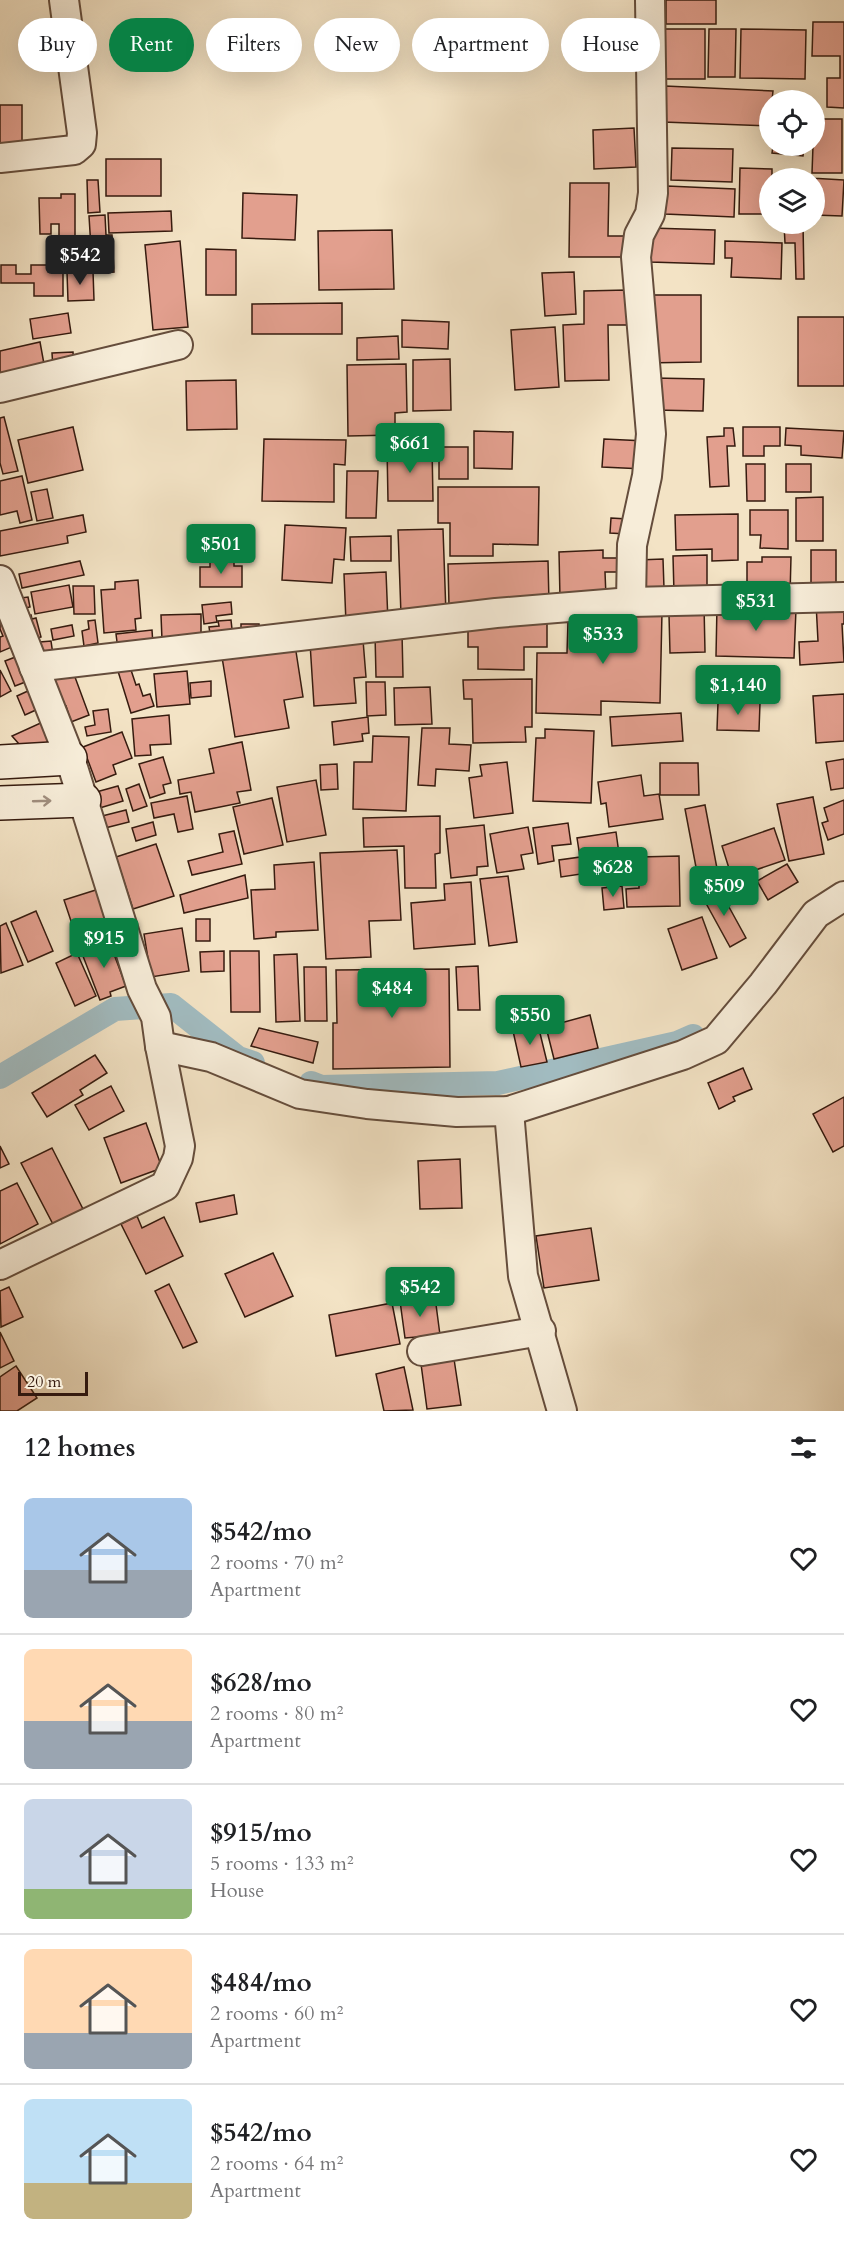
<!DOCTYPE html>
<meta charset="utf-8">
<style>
body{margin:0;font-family:Cardo,serif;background:#f2f2f2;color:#202124;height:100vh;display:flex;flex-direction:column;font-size:22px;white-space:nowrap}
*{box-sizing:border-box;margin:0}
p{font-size:20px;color:#757577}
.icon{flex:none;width:33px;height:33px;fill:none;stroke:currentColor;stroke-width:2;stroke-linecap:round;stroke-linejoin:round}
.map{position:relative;height:1411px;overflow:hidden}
.details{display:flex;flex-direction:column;background:#fff;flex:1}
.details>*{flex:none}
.guide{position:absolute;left:18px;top:18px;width:808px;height:54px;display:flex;gap:12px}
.fabs{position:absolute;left:759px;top:90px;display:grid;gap:12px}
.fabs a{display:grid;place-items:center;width:66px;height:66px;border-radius:50%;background:#fff;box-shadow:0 6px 24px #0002;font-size:30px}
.scale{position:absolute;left:18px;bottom:15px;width:70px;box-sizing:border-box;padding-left:6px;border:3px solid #361b0f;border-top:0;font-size:16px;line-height:21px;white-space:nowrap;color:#361b0f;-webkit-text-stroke:4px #f7edd9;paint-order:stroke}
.price{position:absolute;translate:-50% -51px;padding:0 14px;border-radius:6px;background:#0b8043;color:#fff;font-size:20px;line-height:39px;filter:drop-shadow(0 2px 3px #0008)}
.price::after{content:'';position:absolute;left:50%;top:36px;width:18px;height:14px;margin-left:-9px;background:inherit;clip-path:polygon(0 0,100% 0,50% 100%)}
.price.on{background:#222;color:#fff}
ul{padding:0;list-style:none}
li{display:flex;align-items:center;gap:18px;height:150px;padding:0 24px}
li+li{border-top:2px solid #e0e0e0}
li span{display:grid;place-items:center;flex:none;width:168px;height:120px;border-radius:9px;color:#555}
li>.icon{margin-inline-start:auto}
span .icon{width:72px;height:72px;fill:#fffc;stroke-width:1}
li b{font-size:26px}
h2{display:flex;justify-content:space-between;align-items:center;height:72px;padding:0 24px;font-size:26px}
.chip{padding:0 21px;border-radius:27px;background:#fff;box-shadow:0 6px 24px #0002;font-size:21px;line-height:54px}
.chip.on{background:#0b8043;color:#fff}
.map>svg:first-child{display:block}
</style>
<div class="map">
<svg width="844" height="1411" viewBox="0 0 844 1411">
<rect width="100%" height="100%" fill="#f3e3c5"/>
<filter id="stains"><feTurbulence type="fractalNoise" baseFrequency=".00333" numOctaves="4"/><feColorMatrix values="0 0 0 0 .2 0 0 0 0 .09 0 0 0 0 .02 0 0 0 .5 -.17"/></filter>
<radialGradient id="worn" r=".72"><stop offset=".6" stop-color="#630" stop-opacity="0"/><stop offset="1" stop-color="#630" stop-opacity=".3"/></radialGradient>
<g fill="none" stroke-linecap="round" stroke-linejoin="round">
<!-- canal -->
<g stroke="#a1bbc0" stroke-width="24">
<polyline points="0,1077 115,1009 171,1005 238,1058 253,1063"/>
<polyline points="311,1083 321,1087 498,1083 677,1043 693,1036"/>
</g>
</g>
<!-- building -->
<g fill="#e29f8e" stroke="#361b0f" stroke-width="1.5">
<rect x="666" y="0" width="50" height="24"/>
<polygon points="813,22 844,22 844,108 827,107 827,78 840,78 840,56 812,56"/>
<rect x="662" y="29" width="43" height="50"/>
<polygon points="709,29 736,29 735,77 708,77"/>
<polygon points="741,29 806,30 805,79 740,78"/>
<polygon points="665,86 773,91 772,100 770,100 770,126 663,122"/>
<rect x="0" y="105" width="22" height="45"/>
<polygon points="814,119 842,119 842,173 812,173"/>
<polygon points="634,128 636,167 594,169 593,130"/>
<polygon points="773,146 804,146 803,156 772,153"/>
<polygon points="672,148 733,149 732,182 671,180"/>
<rect x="106" y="159" width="55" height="37"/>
<polygon points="740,168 772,169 772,178 770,178 770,214 739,214"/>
<polygon points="810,178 844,180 842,216 814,215 814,178"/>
<polygon points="87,180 98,180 100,212 88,213"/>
<polygon points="570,183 609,183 608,236 624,236 624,257 569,257"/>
<polygon points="667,186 735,189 734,217 665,214"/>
<polygon points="243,193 297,195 295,240 242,238"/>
<polygon points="61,194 75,194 75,246 59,246 59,224 51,224 51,234 40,234 39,198 61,198"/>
<polygon points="171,211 172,231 109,233 108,213"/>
<polygon points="105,215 106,235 112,235 114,272 104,273 104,263 92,264 89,216"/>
<polygon points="784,224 803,224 804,279 796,279 795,243 785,243"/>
<polygon points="651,228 715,230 714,264 650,262"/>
<polygon points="392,230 394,289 319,290 318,231"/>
<polygon points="180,241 188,327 153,330 145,245"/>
<polygon points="725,241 782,243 781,279 731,277 732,258 725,258"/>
<polygon points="206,249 236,250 236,295 206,295"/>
<polygon points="48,253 63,253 63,296 34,296 34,283 1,283 1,265 16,265 16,274 31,274 31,265 48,265"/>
<polygon points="93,271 94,300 68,301 67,272"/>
<polygon points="574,272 576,314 545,316 542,273"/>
<polygon points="627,290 627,325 608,325 609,380 565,381 563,325 584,324 584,291"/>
<polygon points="645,295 701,295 701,362 645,363"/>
<polygon points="342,303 342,334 252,334 252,304"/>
<polygon points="68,313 71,333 33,339 30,319"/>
<rect x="798" y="317" width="46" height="69"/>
<polygon points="402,320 449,322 448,349 402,347"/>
<polygon points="555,327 559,387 515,390 511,330"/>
<polygon points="398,336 399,359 357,360 357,338"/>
<polygon points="40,342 44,364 0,373 0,351"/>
<polygon points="73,352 74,368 53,369 52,353"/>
<polygon points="450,359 451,410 413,411 413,360"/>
<polygon points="406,364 407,412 395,413 395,435 348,436 347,365"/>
<polygon points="654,378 704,379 703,411 654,410"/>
<polygon points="236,380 237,429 187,430 186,381"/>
<polygon points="4,417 18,471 3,474 0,463 0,418"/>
<polygon points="73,427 83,470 28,483 18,440"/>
<polygon points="743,427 780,427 780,446 764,446 764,456 743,456"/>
<polygon points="724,428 733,428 735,446 727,446 729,486 710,487 707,437 724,436"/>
<polygon points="786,428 844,431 842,458 801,455 801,446 785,445"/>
<polygon points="474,431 513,432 512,469 474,468"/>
<polygon points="264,439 346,440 345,465 334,464 334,502 262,501"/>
<polygon points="604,439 646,441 644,469 602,467"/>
<polygon points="432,446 433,501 388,501 387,447"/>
<rect x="439" y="447" width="29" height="32"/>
<polygon points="746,464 765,464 765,501 747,501"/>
<rect x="786" y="464" width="25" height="28"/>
<polygon points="347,471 378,471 376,518 346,518"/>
<polygon points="22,476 32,520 20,523 17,511 0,515 0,481"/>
<polygon points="438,487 539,487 538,545 493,544 493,556 450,556 450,523 438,523"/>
<polygon points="47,489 53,518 37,521 31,492"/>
<polygon points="823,497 823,541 796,541 796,498"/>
<polygon points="750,510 788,510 788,549 760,548 761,535 750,535"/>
<polygon points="738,514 738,560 712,561 712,549 676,550 675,515"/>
<polygon points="83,515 86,532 67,536 68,543 0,556 0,531"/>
<polygon points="611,518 627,519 626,534 610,533"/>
<polygon points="285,525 346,528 344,560 334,559 332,583 282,580"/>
<polygon points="443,529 446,614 401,615 398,530"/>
<polygon points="391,536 391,561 351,561 350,537"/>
<polygon points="603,550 603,558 619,558 619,572 605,572 606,597 560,598 559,552"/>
<rect x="811" y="550" width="25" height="38"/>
<polygon points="707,555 707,593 674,593 673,556"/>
<polygon points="762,557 791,557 790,595 747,595 747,562 762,562"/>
<polygon points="663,559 664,588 638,588 638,560"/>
<polygon points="80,561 84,575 22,588 19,574"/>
<polygon points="548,561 549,603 449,606 448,564"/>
<polygon points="210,562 234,562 234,566 242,566 242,587 200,587 200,567 210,567"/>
<polygon points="386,572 388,622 346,623 344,574"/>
<polygon points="138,580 141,618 135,619 136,630 104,633 101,590 115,589 115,582"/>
<polygon points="69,585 73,607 35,614 31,592"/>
<polygon points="73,586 94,586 95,614 74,614"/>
<polygon points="28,597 30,607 16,610 14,599"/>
<polygon points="844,601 844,624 842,624 844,662 800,665 799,642 818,641 816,603"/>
<polygon points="231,602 232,614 216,616 217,622 204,624 202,605"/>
<polygon points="704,605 705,652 670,653 669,615"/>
<polygon points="717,606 796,609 794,658 716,656"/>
<polygon points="0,611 19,644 0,652 0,637 3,636 0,629"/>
<polygon points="600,611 662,612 660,703 601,701 601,715 536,713 537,653 567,653 568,622 600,622"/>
<polygon points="201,614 201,639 162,640 161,615"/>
<polygon points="31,615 32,619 36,618 41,637 25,641 19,619"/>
<polygon points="95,620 98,643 84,646 82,631 89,629 88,621"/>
<polygon points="231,620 233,638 211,640 209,627 219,626 218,621"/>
<polygon points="468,622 547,623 547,647 524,647 524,670 478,669 478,647 468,647"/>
<polygon points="241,624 259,624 260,635 241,635"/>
<polygon points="72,625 74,636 53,640 51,629"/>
<polygon points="152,630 153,645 118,650 116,634"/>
<polygon points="402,633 403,677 376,677 375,634"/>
<polygon points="363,640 366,677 354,678 356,703 314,706 310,643"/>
<polygon points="51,641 53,655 41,657 40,642"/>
<polygon points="295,645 303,697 284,700 289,728 235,737 222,657"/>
<polygon points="18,656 28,681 15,686 5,661"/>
<polygon points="129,664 136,685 139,684 143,696 150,694 154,706 131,713 117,668"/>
<polygon points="72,669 89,715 71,722 66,706 57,709 46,679"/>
<polygon points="0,670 11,691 0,697"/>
<polygon points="187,671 190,704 157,707 154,674"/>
<polygon points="532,679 532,727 525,727 526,742 473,743 472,699 464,699 463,680"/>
<polygon points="211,681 211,696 191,698 190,683"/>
<polygon points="366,682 385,682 386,715 367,716"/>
<polygon points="430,687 432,724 395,725 394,688"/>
<polygon points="30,690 38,709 25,715 17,696"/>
<polygon points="844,694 844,741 816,743 813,696"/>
<polygon points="718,702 760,703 759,731 717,730"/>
<polygon points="108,709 111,732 87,736 85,727 95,725 93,711"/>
<polygon points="681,713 683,741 612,746 610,717"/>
<polygon points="169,715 171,744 150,745 151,755 135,756 132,719"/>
<polygon points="368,717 369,733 362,734 363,741 334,745 332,722"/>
<polygon points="45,721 57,748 19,744 12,736"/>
<polygon points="422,728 450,728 449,744 471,745 469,771 436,769 435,786 418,785"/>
<polygon points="545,729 594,731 591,803 533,801 536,738 545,738"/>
<polygon points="122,732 132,758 113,765 116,774 96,782 83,747"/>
<polygon points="373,736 409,737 406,811 353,809 354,762 372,762"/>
<polygon points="242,742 251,790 237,792 240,803 195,812 191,792 180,794 178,780 214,773 209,749"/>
<polygon points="163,757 171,783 163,785 165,793 150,798 139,764"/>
<polygon points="844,759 844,788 831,790 826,762"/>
<polygon points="507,762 513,813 474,818 469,778 482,776 480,765"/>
<polygon points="660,763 698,763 699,795 660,795"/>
<polygon points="337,764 338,789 321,790 320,765"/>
<polygon points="641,775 644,796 659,794 663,819 609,827 606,803 601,804 598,782"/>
<polygon points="316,780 326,835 287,842 277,787"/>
<polygon points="139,784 147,806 133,811 126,789"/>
<polygon points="118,786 123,801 93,810 89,794"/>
<polygon points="187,796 193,829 178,832 174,814 154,818 151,803"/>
<polygon points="813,797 824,854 789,861 777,804"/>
<polygon points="272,798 283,845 244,854 233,807"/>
<polygon points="844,800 844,834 828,840 822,823 828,821 824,808"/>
<polygon points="705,805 719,879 699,883 685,809"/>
<polygon points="126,810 129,822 101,829 98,817"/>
<polygon points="440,816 440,853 435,854 436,888 405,888 404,846 364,847 363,818"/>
<polygon points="153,822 156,835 136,841 132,828"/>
<polygon points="568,823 571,844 552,846 554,861 538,864 533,828"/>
<polygon points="484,825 488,866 477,867 477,875 451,878 446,829"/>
<polygon points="528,827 533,853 521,855 524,869 497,873 490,834"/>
<polygon points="774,828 785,860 732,878 722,846"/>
<polygon points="234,831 242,864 192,875 188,861 223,852 219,834"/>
<polygon points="616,832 621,868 561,877 559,860 580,857 577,838"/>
<polygon points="156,844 174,896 133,909 116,857"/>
<polygon points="397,850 401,920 369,921 371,957 326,959 320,853"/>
<polygon points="679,856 680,906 627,907 626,889 639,888 639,857"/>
<polygon points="314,862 318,930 276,932 276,937 254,939 251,890 275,889 274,865"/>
<polygon points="787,864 798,882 768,900 757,881"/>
<polygon points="245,875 248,898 184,913 180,895"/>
<polygon points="508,876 517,942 489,946 480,879"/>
<polygon points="471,882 475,944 414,949 411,903 445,900 444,884"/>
<polygon points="622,886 624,908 604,910 602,888"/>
<polygon points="718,887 746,938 730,947 702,896"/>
<polygon points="99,889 113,930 78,942 64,900"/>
<polygon points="36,911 53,951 28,962 11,922"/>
<polygon points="702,917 717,958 682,970 668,929"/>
<rect x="196" y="919" width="14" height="22"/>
<polygon points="6,923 23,965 1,973 0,926"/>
<polygon points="182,928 189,971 151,977 144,934"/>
<polygon points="109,941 126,986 110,992 111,996 100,1000 81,951"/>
<polygon points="224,951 224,971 201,972 200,952"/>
<polygon points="230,951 259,951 260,1012 231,1012"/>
<polygon points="77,953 96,996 75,1006 56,963"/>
<polygon points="297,954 300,1021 276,1022 274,955"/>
<polygon points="478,966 480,1010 458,1010 456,967"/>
<polygon points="304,967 326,967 327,1021 305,1021"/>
<polygon points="449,969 450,1067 333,1069 333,1023 337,1023 336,970"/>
<polygon points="590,1015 598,1048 554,1059 546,1027"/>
<polygon points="538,1025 547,1062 521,1067 513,1031"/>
<polygon points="259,1028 318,1042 313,1063 251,1046"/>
<polygon points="95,1055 107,1073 80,1090 83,1095 47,1117 32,1093"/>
<polygon points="743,1068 752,1089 733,1097 735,1101 719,1109 708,1083"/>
<polygon points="111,1086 124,1111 89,1130 75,1105"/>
<polygon points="844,1097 844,1146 833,1152 813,1114"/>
<polygon points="146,1123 162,1168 121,1183 104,1138"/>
<polygon points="0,1146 9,1164 0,1168"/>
<polygon points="52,1148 85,1213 55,1228 21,1163"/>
<polygon points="460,1159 462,1208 420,1209 418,1161"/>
<polygon points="17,1183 38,1224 0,1244 0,1191"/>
<polygon points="234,1195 237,1214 200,1222 196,1203"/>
<polygon points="137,1216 142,1228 164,1217 183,1256 146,1274 121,1224"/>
<polygon points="591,1228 599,1280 544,1288 536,1236"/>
<polygon points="273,1253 293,1296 245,1317 225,1274"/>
<polygon points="169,1284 197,1342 183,1348 155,1291"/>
<polygon points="9,1287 23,1317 1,1327 0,1291"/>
<polygon points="435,1297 440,1335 405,1338 400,1301"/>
<polygon points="392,1303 400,1344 336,1356 329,1315"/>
<polygon points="0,1332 14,1361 0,1368"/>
<polygon points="454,1359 461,1405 427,1409 421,1364"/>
<polygon points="16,1366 37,1398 17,1411 0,1411 0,1377"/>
<polygon points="404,1367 413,1410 384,1411 376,1374"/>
</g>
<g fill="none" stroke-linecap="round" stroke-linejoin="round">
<!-- street casing -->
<g stroke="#654d3c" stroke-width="32">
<g id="street">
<polyline points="0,158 74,150 81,144 82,133 64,0"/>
<polyline points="0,388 178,345"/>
<polyline points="0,580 70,758 142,989 156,1017 160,1046 180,1146 178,1158 165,1186 0,1265"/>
<polyline points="631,602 632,545 647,476 651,434 636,257 639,235 650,214 653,193 650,0"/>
<polyline points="34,667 496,613 631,602 844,597"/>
<polyline points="160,1046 211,1057 300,1094 367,1104 457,1112 509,1111 683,1055 716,1040 763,984 816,914 844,896"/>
<polyline points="509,1111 523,1276 562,1411"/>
<polyline points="422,1351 541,1331"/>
</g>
</g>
<!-- secondary casing -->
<g stroke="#361b0f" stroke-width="36">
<g id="secondary">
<polyline points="0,762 70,758"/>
<polyline points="0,803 84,800"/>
</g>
</g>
<!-- street -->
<use href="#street" stroke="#f7edd9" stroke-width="28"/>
<!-- secondary -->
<use href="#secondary" stroke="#f7edd9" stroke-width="33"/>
</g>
<!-- one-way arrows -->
<defs><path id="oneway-shaft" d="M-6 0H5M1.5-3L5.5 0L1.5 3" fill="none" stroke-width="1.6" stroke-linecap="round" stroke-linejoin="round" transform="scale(1.5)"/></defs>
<use stroke="#a08e7e" href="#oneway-shaft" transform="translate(42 801) rotate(-2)"/>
<rect width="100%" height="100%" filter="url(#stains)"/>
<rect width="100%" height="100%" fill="url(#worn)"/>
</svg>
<div class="fabs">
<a><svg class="icon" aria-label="locate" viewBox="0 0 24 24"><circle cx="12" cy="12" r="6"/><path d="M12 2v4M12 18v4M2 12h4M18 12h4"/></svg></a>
<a><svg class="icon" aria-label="layers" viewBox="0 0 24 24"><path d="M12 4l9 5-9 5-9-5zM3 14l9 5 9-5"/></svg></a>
</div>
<div class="scale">20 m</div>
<b class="price on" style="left:80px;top:286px">$542</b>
<b class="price" style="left:410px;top:474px">$661</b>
<b class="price" style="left:221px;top:575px">$501</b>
<b class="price" style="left:756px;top:632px">$531</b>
<b class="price" style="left:603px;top:665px">$533</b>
<b class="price" style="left:738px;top:716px">$1,140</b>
<b class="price" style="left:613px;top:898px">$628</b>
<b class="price" style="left:724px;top:917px">$509</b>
<b class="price" style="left:104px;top:969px">$915</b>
<b class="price" style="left:392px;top:1019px">$484</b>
<b class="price" style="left:530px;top:1046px">$550</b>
<b class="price" style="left:420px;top:1318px">$542</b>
<div class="guide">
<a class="chip">Buy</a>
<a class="chip on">Rent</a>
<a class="chip">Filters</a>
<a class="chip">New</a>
<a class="chip">Apartment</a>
<a class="chip">House</a>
</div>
</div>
<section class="details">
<h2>12 homes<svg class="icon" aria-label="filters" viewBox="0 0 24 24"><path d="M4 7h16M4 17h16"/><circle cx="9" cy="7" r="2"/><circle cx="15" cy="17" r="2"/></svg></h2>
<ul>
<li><span style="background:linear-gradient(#a9c7e8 60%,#9aa5b1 0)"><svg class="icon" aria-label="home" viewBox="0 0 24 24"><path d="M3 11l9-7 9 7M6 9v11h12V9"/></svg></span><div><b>$542/mo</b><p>2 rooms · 70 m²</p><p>Apartment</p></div><svg class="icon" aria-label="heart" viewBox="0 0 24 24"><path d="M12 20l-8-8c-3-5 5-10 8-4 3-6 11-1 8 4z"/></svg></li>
<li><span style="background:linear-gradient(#ffd9b3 60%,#9aa5b1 0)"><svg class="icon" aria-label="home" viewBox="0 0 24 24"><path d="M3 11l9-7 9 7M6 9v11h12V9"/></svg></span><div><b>$628/mo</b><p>2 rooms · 80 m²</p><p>Apartment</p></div><svg class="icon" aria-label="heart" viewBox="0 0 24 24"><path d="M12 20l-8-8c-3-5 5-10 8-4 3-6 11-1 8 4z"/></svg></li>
<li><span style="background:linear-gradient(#c9d6e8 75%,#8fb573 0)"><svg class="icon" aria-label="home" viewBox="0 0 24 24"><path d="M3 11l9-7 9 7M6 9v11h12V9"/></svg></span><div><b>$915/mo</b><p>5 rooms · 133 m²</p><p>House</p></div><svg class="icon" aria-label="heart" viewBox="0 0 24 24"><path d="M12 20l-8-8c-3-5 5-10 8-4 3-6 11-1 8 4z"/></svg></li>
<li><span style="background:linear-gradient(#ffd9b3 70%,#9aa5b1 0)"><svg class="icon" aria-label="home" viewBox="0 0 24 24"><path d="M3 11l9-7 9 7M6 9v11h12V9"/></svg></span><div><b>$484/mo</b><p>2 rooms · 60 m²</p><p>Apartment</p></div><svg class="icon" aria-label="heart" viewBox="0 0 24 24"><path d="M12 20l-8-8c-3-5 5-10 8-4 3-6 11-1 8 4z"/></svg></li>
<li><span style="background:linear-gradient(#bfe0f5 70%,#c2b280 0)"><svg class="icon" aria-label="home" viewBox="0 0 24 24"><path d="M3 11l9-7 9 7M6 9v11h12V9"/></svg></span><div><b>$542/mo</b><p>2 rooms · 64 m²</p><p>Apartment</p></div><svg class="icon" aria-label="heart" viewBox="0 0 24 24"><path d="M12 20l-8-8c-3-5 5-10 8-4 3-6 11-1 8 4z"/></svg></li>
</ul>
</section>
